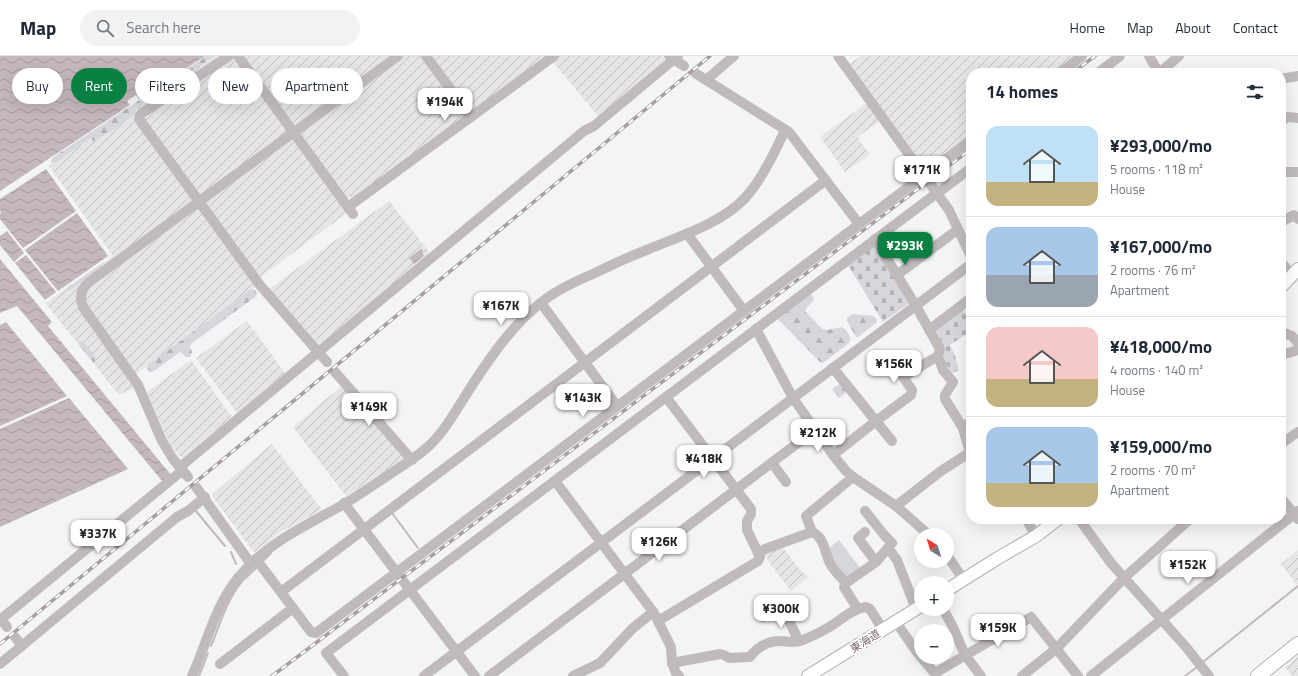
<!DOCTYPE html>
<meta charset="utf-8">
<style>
body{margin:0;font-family:"Titillium Web","Noto Sans JP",sans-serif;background:#f2f2f3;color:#1f2937;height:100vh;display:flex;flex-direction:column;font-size:15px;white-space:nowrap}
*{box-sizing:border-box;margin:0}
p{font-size:13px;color:#747a83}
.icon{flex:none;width:22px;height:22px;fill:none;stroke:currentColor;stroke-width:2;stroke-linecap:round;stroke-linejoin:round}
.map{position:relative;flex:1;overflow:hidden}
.details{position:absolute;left:966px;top:12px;width:320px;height:456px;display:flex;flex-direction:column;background:#fff;border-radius:16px;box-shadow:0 4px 16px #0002}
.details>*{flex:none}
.top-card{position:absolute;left:12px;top:12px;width:380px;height:36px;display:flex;gap:8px}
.needle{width:26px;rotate:322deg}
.controls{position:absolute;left:914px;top:472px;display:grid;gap:8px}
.controls a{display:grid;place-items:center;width:40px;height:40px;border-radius:50%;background:#fff;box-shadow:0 4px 16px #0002;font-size:20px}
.price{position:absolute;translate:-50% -34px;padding:0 9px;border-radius:8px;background:#fff;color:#222;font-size:13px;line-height:26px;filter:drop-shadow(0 1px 2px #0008)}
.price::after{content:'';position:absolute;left:50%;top:24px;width:12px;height:9px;margin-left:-6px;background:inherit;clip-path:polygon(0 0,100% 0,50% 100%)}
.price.current{background:#0b8043;color:#fff}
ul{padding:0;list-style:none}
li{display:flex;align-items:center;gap:12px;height:100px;padding:0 20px}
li+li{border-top:1px solid #e0e1e3}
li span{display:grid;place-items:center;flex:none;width:112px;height:80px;border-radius:12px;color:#555}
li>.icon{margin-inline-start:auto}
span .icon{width:48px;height:48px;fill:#fffc;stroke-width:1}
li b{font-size:17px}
h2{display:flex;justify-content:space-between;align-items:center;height:48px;padding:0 20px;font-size:17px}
.chip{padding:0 14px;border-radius:18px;background:#fff;box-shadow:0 4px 16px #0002;font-size:14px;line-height:36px}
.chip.current{background:#0b8043;color:#fff}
header{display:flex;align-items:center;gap:24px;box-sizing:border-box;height:56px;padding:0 20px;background:#fff;border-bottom:1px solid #e0e1e3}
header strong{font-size:19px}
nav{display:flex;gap:22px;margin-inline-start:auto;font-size:14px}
.search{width:280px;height:36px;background:#f2f2f3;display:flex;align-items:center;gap:10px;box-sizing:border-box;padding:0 14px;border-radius:22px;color:#747a83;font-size:15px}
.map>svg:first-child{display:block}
</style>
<header>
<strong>Map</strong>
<div class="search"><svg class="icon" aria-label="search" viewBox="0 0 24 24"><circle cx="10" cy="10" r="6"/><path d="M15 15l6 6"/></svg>Search here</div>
<nav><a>Home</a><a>Map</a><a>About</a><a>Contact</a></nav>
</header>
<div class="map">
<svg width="1298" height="620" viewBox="0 0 1298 620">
<defs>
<pattern id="industrial-furrows" width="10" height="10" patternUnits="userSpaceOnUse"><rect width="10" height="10" fill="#e5e5e5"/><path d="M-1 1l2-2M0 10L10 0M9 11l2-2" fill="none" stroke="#bfbdbe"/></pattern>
<pattern id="forest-firs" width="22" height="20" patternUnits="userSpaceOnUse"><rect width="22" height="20" fill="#d6d7dd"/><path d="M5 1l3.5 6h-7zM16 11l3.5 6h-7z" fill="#b3b2b7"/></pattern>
<pattern id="cemetery-stones" width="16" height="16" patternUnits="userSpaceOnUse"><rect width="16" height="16" fill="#d6d7dd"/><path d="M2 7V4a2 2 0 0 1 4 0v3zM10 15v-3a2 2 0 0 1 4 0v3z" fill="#b3b2b7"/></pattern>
<pattern id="water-waves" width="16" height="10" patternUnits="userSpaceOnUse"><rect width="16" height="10" fill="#c5b8bd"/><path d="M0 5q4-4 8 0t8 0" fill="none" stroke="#a5999e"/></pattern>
</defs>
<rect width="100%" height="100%" fill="#f2f4f5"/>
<!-- industrial -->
<g fill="url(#industrial-furrows)">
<polygon points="215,0 232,0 347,157 252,227 255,231 129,323 134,332 119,339 45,247 113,200 49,110 91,82 94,85 135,59 137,57 137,51"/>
<polygon points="244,0 548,0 354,142 347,141"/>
<polygon points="560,0 662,0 664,2 664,6 599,61 552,5"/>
<polygon points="861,0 1080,0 1057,17 971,17 971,82 927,115 850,8"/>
<polygon points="867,47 880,65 857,81 870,98 845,116 820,81"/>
<polygon points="389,145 430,197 321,287 318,287 269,233"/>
<polygon points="247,265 285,317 237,357 196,302"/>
<polygon points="191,304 232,361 183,401 180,401 170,389 147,336"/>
<polygon points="343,329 404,400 404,403 346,440 293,371"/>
<polygon points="272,388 322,454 280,476 256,496 253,495 212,440 212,438"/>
<polygon points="781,489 801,515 809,521 791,535 771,509 763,496"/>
<polygon points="1298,494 1298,530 1281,508"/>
<polygon points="1298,600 1298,620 1292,620 1285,611"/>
</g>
<!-- forest -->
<g fill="url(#forest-firs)">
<polygon points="206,0 215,0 137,51 135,59 94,86 91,82 55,107 51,106 52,102"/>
<polygon points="100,209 102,209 101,211 69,235 67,234 67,232"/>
<polygon points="254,233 256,235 257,238 255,241 191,288 190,291 192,296 190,301 186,301 180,296 154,315 151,316 148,314 147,311 149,308 250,234"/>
<polygon points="809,238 812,239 814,244 807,251 805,255 822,273 827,274 842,271 846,274 851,282 849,287 823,307 820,306 778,263 778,261"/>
<polygon points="852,258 873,260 877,263 877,266 858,281 856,281 847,265 847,262"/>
<polygon points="81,285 84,286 96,302 96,305 94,306 92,305 79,289 79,286"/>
</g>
<!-- cemetery -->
<g fill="url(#cemetery-stones)">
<polygon points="874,189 908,246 908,248 883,266 848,209"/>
<path d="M963,252L971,267V275L950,289L954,297L959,314L952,317C946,309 942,302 945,292L935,273Z"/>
<polygon points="842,326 849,334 839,342 832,333"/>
</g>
<!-- park -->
<polygon fill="#d6d7dd" points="839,484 861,513 847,522 838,515 828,493"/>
<!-- water -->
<g fill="url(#water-waves)">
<polygon points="0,0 205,0 139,43 136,39 127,45 130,49 0,135"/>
<polygon points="46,113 76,155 23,192 0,163 0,158 1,156 0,154 0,143"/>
<polygon points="77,157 108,200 58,235 25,194"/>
<polygon points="7,175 24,197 14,206 0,189 0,180"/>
<polygon points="421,193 423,195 422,197 424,200 414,208 409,202"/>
<polygon points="26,199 56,236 45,244 15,207"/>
<polygon points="0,203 52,266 48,270 171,419 163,426 17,250 0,257"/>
<polygon points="6,266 67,340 0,370 0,269"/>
<polygon points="69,342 128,413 0,471 0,373"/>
</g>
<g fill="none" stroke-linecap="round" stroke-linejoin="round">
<!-- stream -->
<g stroke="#c5b8bd" stroke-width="2">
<polyline points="195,454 225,490"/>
<polyline points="392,457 418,492"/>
<polyline points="231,496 236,508"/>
<polyline points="262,506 271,497"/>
<path d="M211,590C220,568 227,543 243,524C248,520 253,515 257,511"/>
<polyline points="1203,606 1298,530"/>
<polyline points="199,620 208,597"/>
<polyline points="1185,620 1197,611"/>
</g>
<!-- major casing -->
<g stroke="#b7b0b2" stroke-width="14">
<g id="major">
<polyline points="1281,231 1298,213"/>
<polyline points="947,534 998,502 1036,480 1058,463"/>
<polyline points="808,620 921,550"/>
</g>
</g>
<!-- highway casing -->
<g stroke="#b6b0b1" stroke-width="16">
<polyline id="highway" points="1258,620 1298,588"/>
</g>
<!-- minor -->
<g stroke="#c1babb" stroke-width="10">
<polyline points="229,0 142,57 140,59 139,63 259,228 327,306"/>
<polyline points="238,0 353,158"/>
<polyline points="426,0 471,61"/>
<polyline points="669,0 684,10"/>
<polyline points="838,0 949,154 971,201"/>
<polyline points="1149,0 1159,17"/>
<polyline points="695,17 789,76 859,168"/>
<polyline points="1060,17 1082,0"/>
<polyline points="1098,17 1120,0"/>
<polyline points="1159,17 1179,0"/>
<polyline points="1281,23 1298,20"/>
<polyline points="706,24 734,0"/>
<polyline points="1281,65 1288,61 1298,62"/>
<polyline points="1281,116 1297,116"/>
<polyline points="348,151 554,0"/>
<polyline points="1281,166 1294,159 1298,163"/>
<polyline points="688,177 691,183 744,255"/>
<polyline points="1281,206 1292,219"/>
<polyline points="897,219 953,177 959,175"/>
<polyline points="541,247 617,350"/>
<polyline points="756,273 793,342 833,399 846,415 853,421 896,450 929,479"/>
<polyline points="929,274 971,242"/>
<polyline points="1281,276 1292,280 1298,287"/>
<polyline points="1281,299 1298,294"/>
<polyline points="938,300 943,314 953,326 945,339 945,343 963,372 971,401"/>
<polyline points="833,312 892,385"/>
<polyline points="335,316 412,404"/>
<polyline points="963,372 971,365"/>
<polyline points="1281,388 1298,376"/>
<polyline points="833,399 876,365 911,339 912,334 903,321 938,300 940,293 916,250 875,183"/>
<polyline points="772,407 786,426"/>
<polyline points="180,411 584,75 594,70 678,0"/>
<path d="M188,421L173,403L162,385L138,329L83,251C79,241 81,233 89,226L398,0"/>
<polyline points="555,425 654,557 671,591 672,607 676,617 679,620"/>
<polyline points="196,431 251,508"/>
<polyline points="1281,442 1298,463"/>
<polyline points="344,447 475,620"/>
<polyline points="896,450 941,415 969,397"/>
<polyline points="1026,463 1036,480"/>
<polyline points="1079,463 1111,507 1186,591 1209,620"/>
<polyline points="865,476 858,482 876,506"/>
<polyline points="888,492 897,504 916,553"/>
<polyline points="758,497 765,493 812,476"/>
<polyline points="947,499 963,523"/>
<polyline points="256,503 311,576 316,577 971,84"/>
<path d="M846,527C841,521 835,516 831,509C824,498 826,482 812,476L806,460L853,421"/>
<polyline points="281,536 826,124"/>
<polyline points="857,552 844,531 846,527 876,506 892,487 885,480 865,455"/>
<polyline points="943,553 953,571 965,599 981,620"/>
<polyline points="763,561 779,549 788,563 799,585"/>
<polyline points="1,563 7,571"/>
<polyline points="0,564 183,414"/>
<polyline points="658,565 758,505 760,501 747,474 747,465 751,458 751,453 666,341"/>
<polyline points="896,566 916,595 921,601"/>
<polyline points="15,581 22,590"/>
<polyline points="921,601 937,620"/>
<path d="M672,607L720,598L724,599L729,602L750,601C756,592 768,585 779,585C786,585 793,587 800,585C811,581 821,576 831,570C842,563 852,553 866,551L870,553L883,574"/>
<polyline points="0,608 177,461 188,455 205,441"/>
<polyline points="220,608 293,552"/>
<polyline points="935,617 1031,561 1078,620"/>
<path d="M192,620C207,587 215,550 238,522C266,487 306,470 344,448C359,439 375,428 390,418C404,409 418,400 430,389C446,373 457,353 469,334C491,300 514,266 547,242C562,231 579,224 595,217C613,208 631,200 649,193C680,180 722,167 745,142C760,126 776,94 785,74"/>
<polyline points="344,620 326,597 937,137 943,133 971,112"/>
<polyline points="424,620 971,208"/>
<polyline points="489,620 815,374"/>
<polyline points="573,620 600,607 633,572 653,556"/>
<polyline points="1022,620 1056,593 1124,522 1190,463"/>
<polyline points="1091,620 1298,455"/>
</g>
<!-- major -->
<use href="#major" stroke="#fff" stroke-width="12"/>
<!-- highway -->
<use href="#highway" stroke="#fff" stroke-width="14"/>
<!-- rail casing -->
<g stroke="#a89ea1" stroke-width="3.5">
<g id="rail">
<polyline points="1072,17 1095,0"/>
<polyline points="0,588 710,0"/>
<polyline points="272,620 971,93"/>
</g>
</g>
<!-- rail -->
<use href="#rail" stroke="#fff" stroke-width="2" stroke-dasharray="6" stroke-linecap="butt"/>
</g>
<g text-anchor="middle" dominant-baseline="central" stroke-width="4" stroke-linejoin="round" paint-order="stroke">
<!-- street labels -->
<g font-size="11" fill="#7f676d" stroke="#fff">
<text transform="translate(865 585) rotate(-32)">東海道</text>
</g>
</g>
</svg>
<div class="controls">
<a><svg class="needle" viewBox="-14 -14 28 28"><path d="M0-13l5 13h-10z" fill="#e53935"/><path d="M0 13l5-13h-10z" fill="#747a83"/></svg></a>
<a>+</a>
<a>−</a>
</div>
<b class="price" style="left:445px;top:66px">¥194K</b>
<b class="price" style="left:922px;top:134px">¥171K</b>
<b class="price current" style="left:905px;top:210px">¥293K</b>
<b class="price" style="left:501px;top:270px">¥167K</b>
<b class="price" style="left:894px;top:328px">¥156K</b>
<b class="price" style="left:583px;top:362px">¥143K</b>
<b class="price" style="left:369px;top:371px">¥149K</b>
<b class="price" style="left:818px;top:397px">¥212K</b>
<b class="price" style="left:704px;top:423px">¥418K</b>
<b class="price" style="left:98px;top:498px">¥337K</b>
<b class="price" style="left:659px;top:506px">¥126K</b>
<b class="price" style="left:1188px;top:529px">¥152K</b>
<b class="price" style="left:781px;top:573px">¥300K</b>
<b class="price" style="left:998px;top:592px">¥159K</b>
<div class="top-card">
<a class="chip">Buy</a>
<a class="chip current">Rent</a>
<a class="chip">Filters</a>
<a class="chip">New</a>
<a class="chip">Apartment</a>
</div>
<section class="details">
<h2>14 homes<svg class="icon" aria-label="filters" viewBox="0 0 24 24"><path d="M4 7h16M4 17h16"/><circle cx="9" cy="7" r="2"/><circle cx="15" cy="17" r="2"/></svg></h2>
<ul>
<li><span style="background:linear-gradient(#bfe0f5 70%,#c2b280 0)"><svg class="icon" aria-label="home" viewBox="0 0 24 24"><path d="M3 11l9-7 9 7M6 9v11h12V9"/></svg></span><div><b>¥293,000/mo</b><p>5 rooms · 118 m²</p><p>House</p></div></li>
<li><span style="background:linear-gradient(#a9c7e8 60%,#9aa5b1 0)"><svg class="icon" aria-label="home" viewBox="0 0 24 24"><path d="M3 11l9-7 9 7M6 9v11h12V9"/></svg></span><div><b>¥167,000/mo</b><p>2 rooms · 76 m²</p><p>Apartment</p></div></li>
<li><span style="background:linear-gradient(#f6c9c9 65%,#c2b280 0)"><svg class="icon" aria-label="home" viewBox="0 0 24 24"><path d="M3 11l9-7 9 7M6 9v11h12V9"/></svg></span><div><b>¥418,000/mo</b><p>4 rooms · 140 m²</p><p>House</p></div></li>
<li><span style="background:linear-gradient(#a9c7e8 70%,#c2b280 0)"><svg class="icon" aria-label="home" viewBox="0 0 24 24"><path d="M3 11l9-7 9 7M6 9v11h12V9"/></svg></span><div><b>¥159,000/mo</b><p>2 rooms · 70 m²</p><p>Apartment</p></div></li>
</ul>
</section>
</div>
